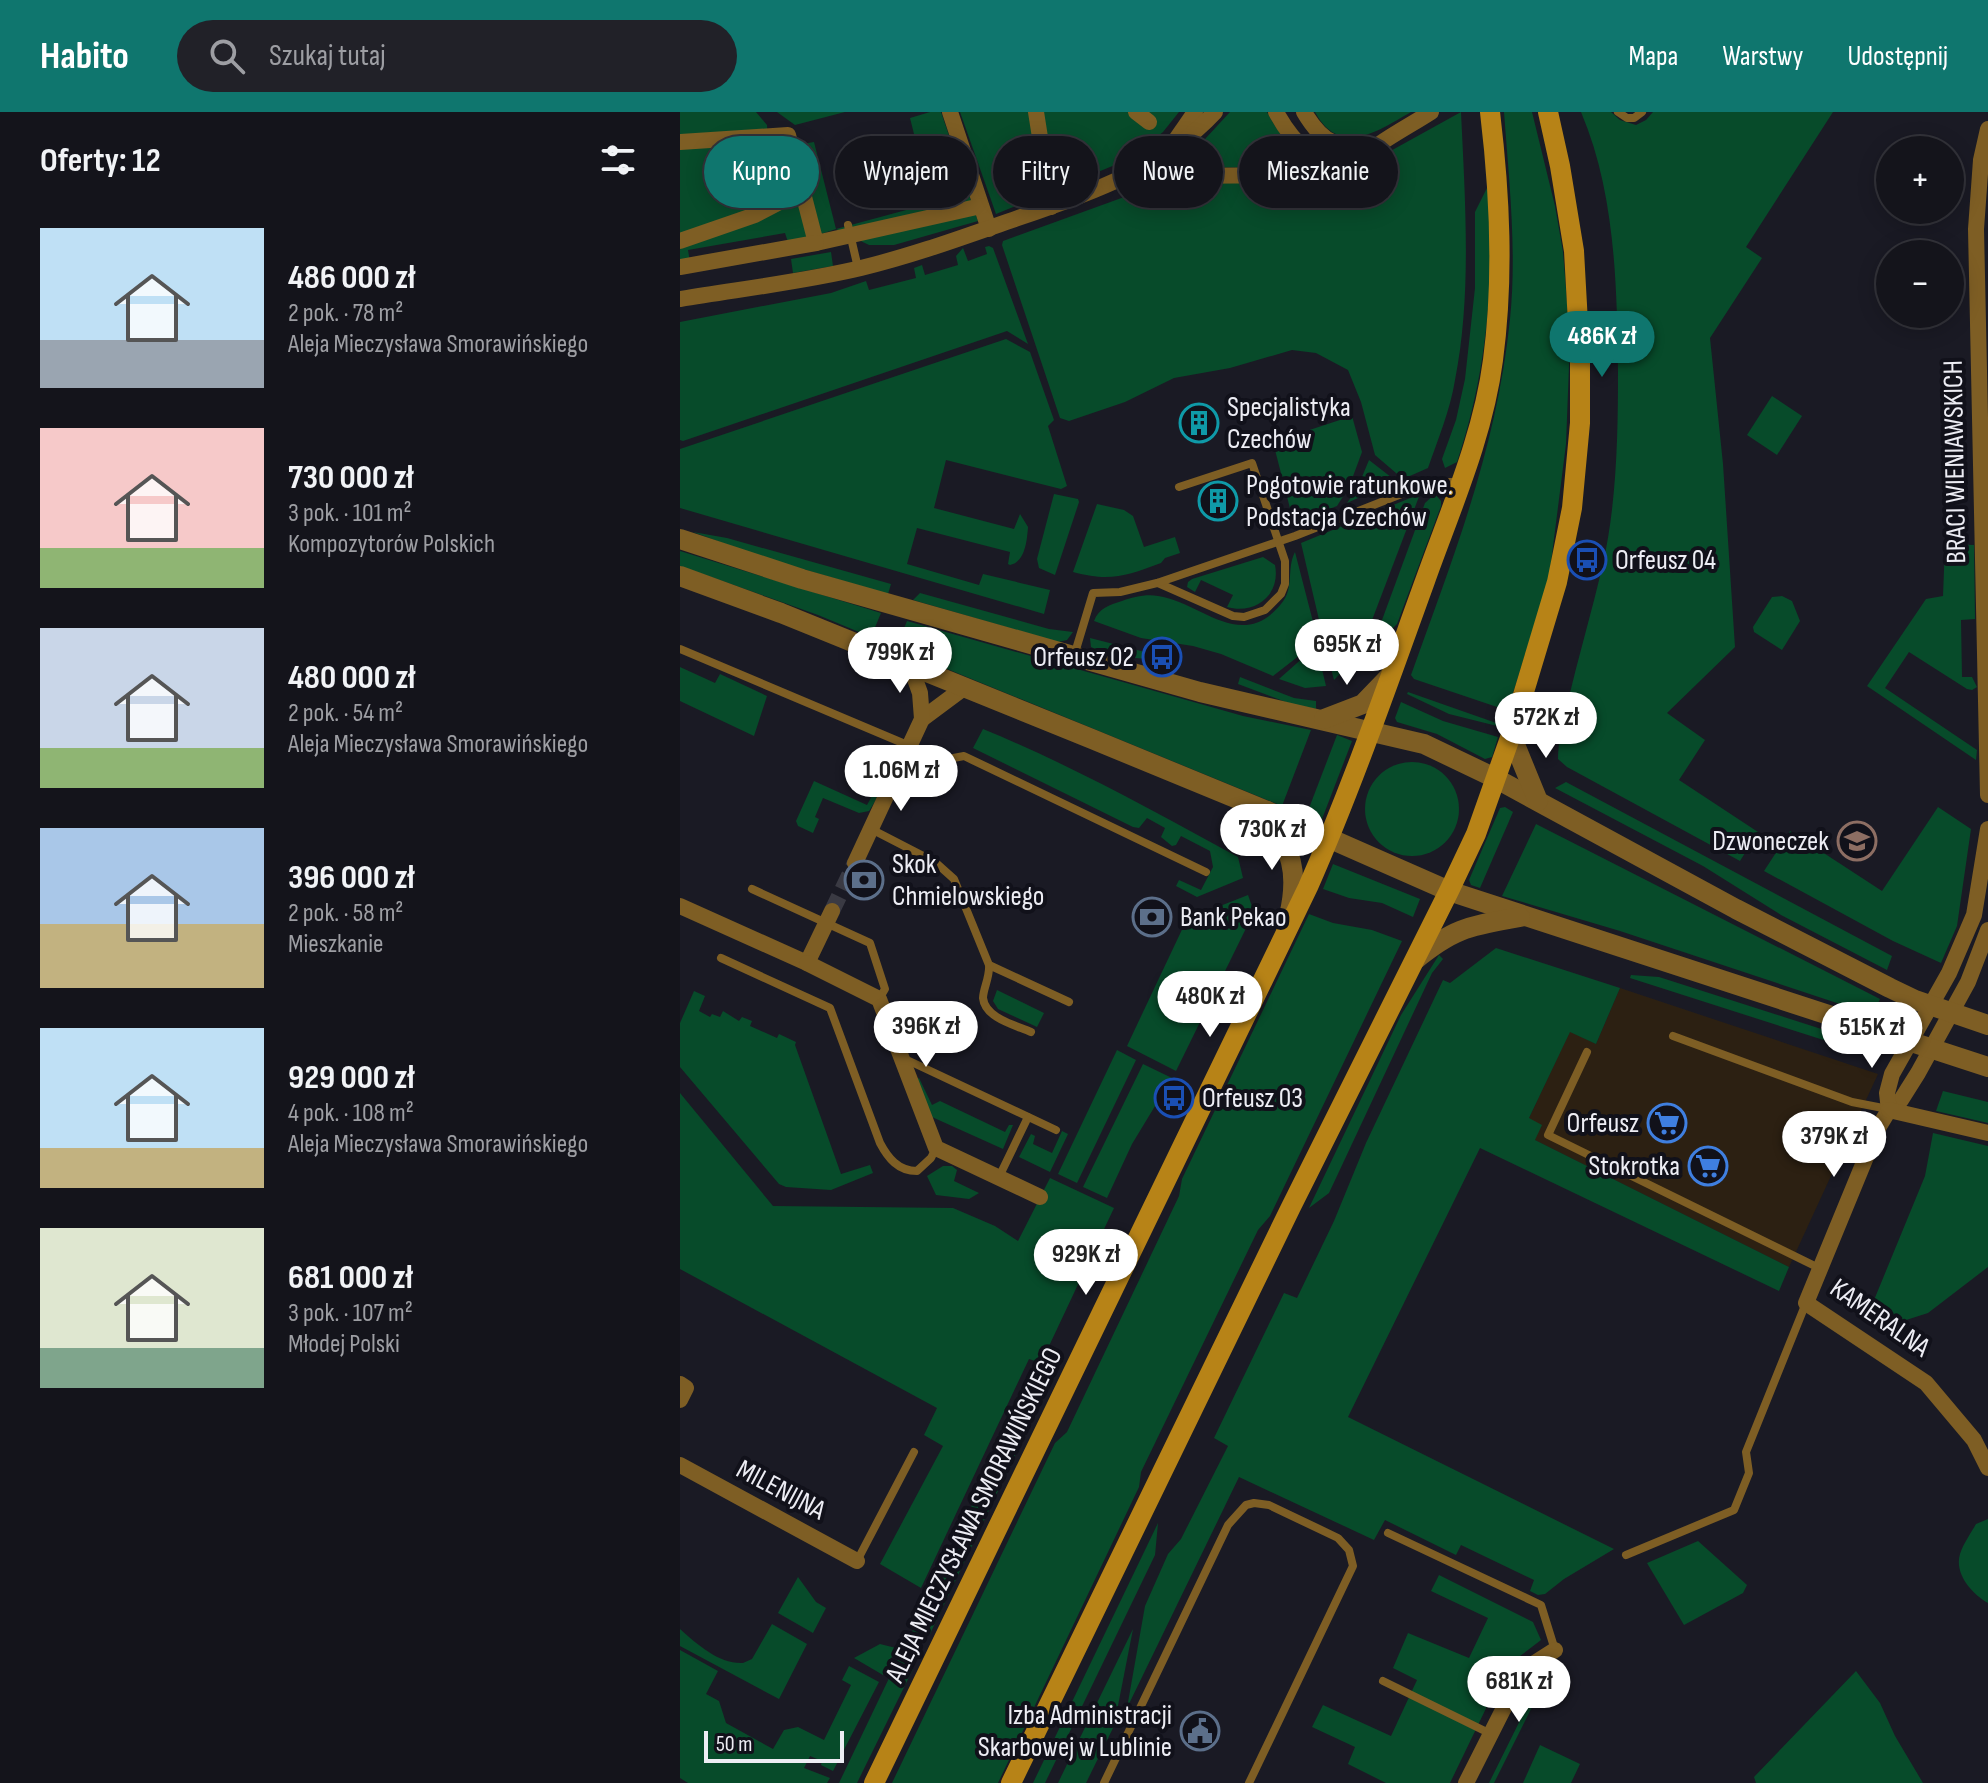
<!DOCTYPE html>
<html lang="pl">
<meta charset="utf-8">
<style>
body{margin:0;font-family:"Sofia Sans Condensed",sans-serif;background:#212128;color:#f1f3f6;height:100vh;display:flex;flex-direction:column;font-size:30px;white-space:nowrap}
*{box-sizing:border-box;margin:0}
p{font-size:26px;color:#9d9ea3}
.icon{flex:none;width:44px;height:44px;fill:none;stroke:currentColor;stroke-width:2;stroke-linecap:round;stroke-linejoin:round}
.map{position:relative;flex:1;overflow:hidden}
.sheet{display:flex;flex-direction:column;background:#14141b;width:680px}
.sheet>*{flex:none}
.hud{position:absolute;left:24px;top:24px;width:760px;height:72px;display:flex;gap:16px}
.controls{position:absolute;left:1196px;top:24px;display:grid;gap:16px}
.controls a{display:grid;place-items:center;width:88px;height:88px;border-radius:50%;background:#14141b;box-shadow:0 4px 20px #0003,0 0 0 2px #33333a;font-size:40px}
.scale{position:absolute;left:24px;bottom:20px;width:140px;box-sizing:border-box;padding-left:8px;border:4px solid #ededf4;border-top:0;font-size:22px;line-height:28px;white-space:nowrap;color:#ededf4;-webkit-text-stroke:6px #11111a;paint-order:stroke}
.price{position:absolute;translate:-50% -68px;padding:0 18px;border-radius:28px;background:#fff;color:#222;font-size:26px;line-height:52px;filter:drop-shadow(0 2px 4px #0008)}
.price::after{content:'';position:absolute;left:50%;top:48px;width:24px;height:18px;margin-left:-12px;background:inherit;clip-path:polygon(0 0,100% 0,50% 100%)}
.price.on{background:#0f766e;color:#fff}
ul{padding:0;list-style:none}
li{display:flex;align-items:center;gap:24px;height:200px;padding:0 40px}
li span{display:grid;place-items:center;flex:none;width:224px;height:160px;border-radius:0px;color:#555}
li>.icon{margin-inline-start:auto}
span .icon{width:96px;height:96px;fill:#fffc;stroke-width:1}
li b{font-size:34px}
h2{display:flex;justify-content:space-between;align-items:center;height:96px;padding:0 40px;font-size:34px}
.tag{padding:0 28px;border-radius:36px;background:#14141b;box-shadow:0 4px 20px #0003,0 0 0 2px #33333a;font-size:28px;line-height:72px}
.tag.on{background:#0f766e;color:#fff}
header{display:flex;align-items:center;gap:48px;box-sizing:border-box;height:112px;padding:0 40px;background:#0f766e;color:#fff}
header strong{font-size:38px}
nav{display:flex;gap:44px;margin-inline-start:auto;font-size:28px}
.search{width:560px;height:72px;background:#212128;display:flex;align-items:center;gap:20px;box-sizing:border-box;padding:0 28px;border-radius:44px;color:#9d9ea3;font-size:30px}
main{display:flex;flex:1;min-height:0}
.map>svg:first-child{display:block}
</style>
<header>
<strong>Habito</strong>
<div class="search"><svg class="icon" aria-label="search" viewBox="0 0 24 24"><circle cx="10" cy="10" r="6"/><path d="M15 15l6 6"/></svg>Szukaj tutaj</div>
<nav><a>Mapa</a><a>Warstwy</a><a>Udostępnij</a></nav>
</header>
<main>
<section class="sheet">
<h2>Oferty: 12<svg class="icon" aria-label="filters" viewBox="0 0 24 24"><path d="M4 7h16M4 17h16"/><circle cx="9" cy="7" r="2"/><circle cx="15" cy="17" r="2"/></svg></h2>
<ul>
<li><span style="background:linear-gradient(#bfe0f5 70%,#9aa5b1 0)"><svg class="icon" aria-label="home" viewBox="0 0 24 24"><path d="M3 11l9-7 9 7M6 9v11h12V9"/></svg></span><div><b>486 000 zł</b><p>2 pok. · 78 m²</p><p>Aleja Mieczysława Smorawińskiego</p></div></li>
<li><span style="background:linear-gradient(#f6c9c9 75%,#8fb573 0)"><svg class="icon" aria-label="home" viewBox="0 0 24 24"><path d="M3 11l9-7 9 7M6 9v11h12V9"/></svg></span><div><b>730 000 zł</b><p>3 pok. · 101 m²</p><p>Kompozytorów Polskich</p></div></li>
<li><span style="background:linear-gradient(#c9d6e8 75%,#8fb573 0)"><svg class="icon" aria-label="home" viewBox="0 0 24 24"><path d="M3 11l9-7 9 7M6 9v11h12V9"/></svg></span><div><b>480 000 zł</b><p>2 pok. · 54 m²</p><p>Aleja Mieczysława Smorawińskiego</p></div></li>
<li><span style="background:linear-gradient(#a9c7e8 60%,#c2b280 0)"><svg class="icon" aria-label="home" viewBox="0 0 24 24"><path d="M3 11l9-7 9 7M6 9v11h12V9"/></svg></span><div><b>396 000 zł</b><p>2 pok. · 58 m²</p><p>Mieszkanie</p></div></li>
<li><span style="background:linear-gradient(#bfe0f5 75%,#c2b280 0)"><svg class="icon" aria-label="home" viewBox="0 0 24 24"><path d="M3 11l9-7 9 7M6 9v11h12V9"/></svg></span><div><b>929 000 zł</b><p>4 pok. · 108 m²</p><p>Aleja Mieczysława Smorawińskiego</p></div></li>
<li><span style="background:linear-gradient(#dfe7d0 75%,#7fa58c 0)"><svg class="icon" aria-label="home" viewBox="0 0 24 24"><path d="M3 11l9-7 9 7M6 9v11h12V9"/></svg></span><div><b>681 000 zł</b><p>3 pok. · 107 m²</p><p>Młodej Polski</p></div></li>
</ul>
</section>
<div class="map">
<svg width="1308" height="1671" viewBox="0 0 1308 1671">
<rect width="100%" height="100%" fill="#1a1a24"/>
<!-- commercial -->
<polygon fill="#2c2012" points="940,876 1198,962 1109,1155 855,1028 849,1006 890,919 916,932"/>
<!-- green -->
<g fill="#074b2a">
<polygon points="0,0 76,0 87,13 88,33 107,34 118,75 77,97 0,124"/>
<polygon points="97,0 165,0 115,13"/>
<polygon points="250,0 261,0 298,109 214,133 189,133 156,117 138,123 116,33 134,30 156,117 252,91 243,55 170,73 166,61 239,42 230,6"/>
<polygon points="280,0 499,0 483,20 447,48 316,102"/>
<path d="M550,0H587C599,23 614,40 634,56L491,55L513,40Z"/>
<path d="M635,0H731C698,19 660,46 635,0Z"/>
<path d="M781,0C785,87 792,183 775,268C770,299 758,327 748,356L723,367L695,343L681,290L668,258L636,241L612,238L550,256L494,266L445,290L389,309L380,306L322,133L323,129L480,72L642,70L658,68Z"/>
<path d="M824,0H852L875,94L883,140L890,228L886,332L869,466L829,594L820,596L734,567L731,563C774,443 817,335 830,207C837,139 829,68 824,0Z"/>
<path d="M901,0H931L940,8L956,13L966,8L973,0H1153L1066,135L1082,146L1030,226L1043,352L1055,535L987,601L1025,628L999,668L1078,720L1060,749L887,655L878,647C878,630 883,611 887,593C898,546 912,499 923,452C937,388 938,322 938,258C937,172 935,80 901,0Z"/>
<path d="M808,74C815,168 807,261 777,350L765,356L762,347L776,308L785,267L795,176V100Z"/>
<polygon points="120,84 130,125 108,130 105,121 8,138 10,150 0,151 0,133"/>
<polygon points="309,134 313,136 348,232 327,219 3,329 0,328 0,210 151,181 186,169 189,178 236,166 234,156 242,153 245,163 278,153 276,144 283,136 288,149 307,142 305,135"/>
<polygon points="151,140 153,154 113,161 111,147"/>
<path d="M326,227L350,240L374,308L368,314L387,374L381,377L266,348L254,396L334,417L340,402L348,415C347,429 345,450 330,453L328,452L330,440L237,416L227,452L299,473L303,462L370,478L364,502L0,396V337Z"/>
<polygon points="1092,284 1122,304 1097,343 1067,323"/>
<polygon points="672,304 682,340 669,375 657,394 619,409 613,408 593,330"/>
<polygon points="689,348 716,369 667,391 677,377"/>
<polygon points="374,382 398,387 399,390 375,463 359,456 357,447"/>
<polygon points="740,382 681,537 678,541 644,529 621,431"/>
<polygon points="755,382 761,389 761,394 717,512 691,538 745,391"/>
<path d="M417,392L444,398L453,404L464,435L495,425L500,441L485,446L481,451C446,464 430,470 393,460Z"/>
<polygon points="13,420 47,426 211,472 208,482 81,445"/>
<polygon points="1265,432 1294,433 1295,507 1281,508 1282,565 1292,565 1297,575 1292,578 1287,577 1229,540 1205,576 1297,638 1296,648 1187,574 1246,487 1263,484"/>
<polygon points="0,439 201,501 191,525 138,503 0,454"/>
<path d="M615,440L638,529L593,564L541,542L513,534L461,526L414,509C419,496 429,493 442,489C453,485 466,482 478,484C521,490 561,541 601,492C615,476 606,457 615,440Z"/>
<path d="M583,445L595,453C601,483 575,503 547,495L553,483L521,468L515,480L507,475L508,470L512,467Z"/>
<polygon points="240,481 369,517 393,520 387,528 378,530 233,488"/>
<polygon points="1102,484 1112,489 1120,509 1102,538 1074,520 1073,515 1092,485"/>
<polygon points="227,509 563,604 631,618 602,694 216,536"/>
<polygon points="410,526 469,541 468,547 430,544 411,535"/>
<polygon points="648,535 676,545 654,568 646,537"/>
<polygon points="634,536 637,536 646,574 625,576 599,567"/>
<polygon points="0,555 35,571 40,562 87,584 74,624 0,589"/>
<polygon points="560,565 614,586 636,589 636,597 611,592 558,572"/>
<polygon points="728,580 822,613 821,615 769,602 727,582"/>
<polygon points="721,590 763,609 818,625 812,645 805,647 757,622 717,610 715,606"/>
<path d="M303,617C391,653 474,699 558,745L563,766L517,785L496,774L499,768L521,778L533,755L530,739L501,724L496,733L492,734L481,725L485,716L467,706L459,716L453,715L293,636Z"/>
<polygon points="657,623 672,629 642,707 638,709 626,704"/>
<circle cx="732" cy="697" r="47"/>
<polygon points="134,669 187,693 193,682 197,686 189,699 179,701 143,686 135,705 139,707 133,721 118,714 116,709"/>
<polygon points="886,670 1212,844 1207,858 1101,803 1023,754 875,676"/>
<polygon points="825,695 833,700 800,776 791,773 789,768 820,696"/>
<polygon points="1258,695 1291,717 1277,814 1261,851 1213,829 1084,759 1110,719 1202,779"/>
<polygon points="856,712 1200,887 1193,903 940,819 822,784"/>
<polygon points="653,752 740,787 733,805 702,791 669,786 643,777"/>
<polygon points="568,783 574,800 496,959 447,934 507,807"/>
<polygon points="629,802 653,811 692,818 722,829 590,1104 578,1118 461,1360 459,1375 318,1671 212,1671 375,1331 387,1320 499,1084 502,1067"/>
<polygon points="816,836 940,876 916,932 890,920 849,1006 862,1013 855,1028 1109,1155 1099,1179 800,1036 668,1305 934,1437 884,1467 865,1482 858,1483 850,1479 854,1468 781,1433 776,1443 705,1408 694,1428 559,1365 447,1596 465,1494 488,1442 501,1427 548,1334 534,1326 604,1181 617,1186 654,1109 686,1031 763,868 770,871"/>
<polygon points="759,843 763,847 752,861 649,1081 629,1096 721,903"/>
<polygon points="951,863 979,865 1182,930 1178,939 950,866"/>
<polygon points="317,878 364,901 357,915 318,897 313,889"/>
<polygon points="14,879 25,884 19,899 30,905 32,902 40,905 43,899 59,909 62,905 72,909 70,914 97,926 99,922 116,930 115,933 161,1062 190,1053 193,1061 151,1078 106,1075 99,1072 0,955 0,911"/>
<polygon points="437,938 456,948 397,1071 378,1062"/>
<polygon points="463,952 492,966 452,1032 427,1086 403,1075"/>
<polygon points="239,966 252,993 260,989 325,1020 329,1013 333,1013 323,1037 252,1005 237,967"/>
<polygon points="1263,979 1308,990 1308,1011 1256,999"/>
<polygon points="0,981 93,1094 273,1096 315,1114 338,1129 370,1066 434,1096 361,1251 349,1247 241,1476 200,1452 263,1334 244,1323 257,1296 0,1157"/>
<polygon points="382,1019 388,1022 370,1060 339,1045 351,1022 355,1024 353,1032 372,1041"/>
<polygon points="1253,1021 1308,1034 1308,1155 1248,1201 1223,1209 1192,1193 1245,1064"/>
<polygon points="263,1054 272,1054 277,1058 274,1069 299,1081 289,1087 256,1083 247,1064"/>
<polygon points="335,1336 338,1337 250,1522 238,1528 229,1526 311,1353"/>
<path d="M1308,1407V1491C1292,1482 1274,1462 1280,1442C1283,1432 1291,1421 1296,1412Z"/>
<polygon points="478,1411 475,1443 365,1671 353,1671"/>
<polygon points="1018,1429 1067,1473 1063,1481 1004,1513 967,1451"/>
<polygon points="759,1463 853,1510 861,1528 826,1555 770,1671 706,1671 668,1652 675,1635 632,1615 643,1593 711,1624 737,1568 713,1556 728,1521 789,1546 808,1506 751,1479"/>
<polygon points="118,1465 136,1490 146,1496 133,1521 98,1501"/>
<path d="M92,1512L127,1532L99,1587L0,1534V1517C18,1533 39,1552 63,1551L72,1547Z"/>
<polygon points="453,1517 434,1614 406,1671 378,1671"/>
<polygon points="200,1532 216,1536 203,1563 174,1546"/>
<polygon points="0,1538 38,1559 26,1582 39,1589 46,1611 93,1637 104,1618 118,1615 144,1628 171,1573 162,1568 169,1554 199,1570 153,1659 141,1653 142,1649 130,1644 124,1656 150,1666 147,1671 8,1671 0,1666"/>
<polygon points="222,1539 229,1543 233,1557 177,1671 159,1671"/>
<polygon points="862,1555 867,1555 869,1561 814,1671 809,1671 861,1566 855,1559"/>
<polygon points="1176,1559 1200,1591 1215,1624 1243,1671 1076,1671 1074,1665"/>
<polygon points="860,1633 900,1652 891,1671 843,1671"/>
</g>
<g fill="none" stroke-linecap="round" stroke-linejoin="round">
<!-- minor-tunnel -->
<polyline stroke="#3a3a43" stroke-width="16" stroke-dasharray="16 8" stroke-linecap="butt" points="152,799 175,751"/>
<!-- service -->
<g stroke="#7e5e24" stroke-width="8">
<polyline points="938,0 947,6 954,6 962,0"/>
<polyline points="168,113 178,156"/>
<polyline points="478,471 553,504 564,505 585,498 601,482 605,472 605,449 572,351 499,375"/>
<polyline points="0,537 263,648 284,644 526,760"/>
<polyline points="394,544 413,481 440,480 477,471 615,424 752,370 779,370"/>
<polyline points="191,717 255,750 274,767 309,853 389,890"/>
<polyline points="72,777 190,831 205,877 199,887"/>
<path d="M41,846L150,896L200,1031C208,1046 218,1059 237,1059L251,1046L256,1036"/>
<path d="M309,853C310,865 303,877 303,886C305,906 335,913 351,920"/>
<polyline points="993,924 1172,990 1208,997"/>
<polyline points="907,940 868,1023 1139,1156"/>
<polyline points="225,947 376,1018"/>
<polyline points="319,1065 348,1005"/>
<polyline points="708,1421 861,1493 875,1538"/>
<polyline points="946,1443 1054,1398 1069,1361 1066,1340 1126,1191"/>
<polyline points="177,1449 234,1340"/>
<polyline points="703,1569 811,1622"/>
<polyline points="424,1671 548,1413 566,1393 574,1391 589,1393 658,1426 669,1438 673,1454 569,1671"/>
</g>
<!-- minor -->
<g stroke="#7e5e24" stroke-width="16">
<polyline points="270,0 309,117"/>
<polyline points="356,0 371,95"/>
<polyline points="456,0 469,10"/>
<path d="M596,0C610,26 639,62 673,51C684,47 690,39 698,33C715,21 734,11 751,0"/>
<path d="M624,0C644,34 658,36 696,34"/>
<polyline points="1308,17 1301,48 1296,117 1308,683"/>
<polyline points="497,26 515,0"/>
<polyline points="0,30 108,23 136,131 301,94"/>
<polyline points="465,55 489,64 618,63 659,54"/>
<polyline points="0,129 75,103 123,78"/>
<polyline points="0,155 136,131"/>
<path d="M0,187C60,177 122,170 181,156C235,143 286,124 338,106C409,82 483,56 535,0"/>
<polyline points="242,607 285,575"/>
<polyline points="175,751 242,607 240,581 230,553"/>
<polyline points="0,794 127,851 152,799"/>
<polyline points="1308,818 1288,870 1238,961 1221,988 1209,998 1198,1016 1126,1191 1246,1271 1294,1328 1308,1356"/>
<polyline points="127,851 199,887 256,1036 360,1085"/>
<polyline points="1209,998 1207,981 1212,962 1269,861 1294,803 1308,717"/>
<polyline points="1209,998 1308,1021"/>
<polyline points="0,1272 6,1276 0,1288"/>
<polyline points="0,1353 177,1449"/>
<polyline points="786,1671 837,1570 850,1554 875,1538"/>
</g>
<!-- tertiary -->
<g stroke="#7e5e24" stroke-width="20">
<polyline points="0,427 122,467 520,580 744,632 815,666 1056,797 1210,876 1235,888 1308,913"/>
<polyline points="0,464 101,501 412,627 587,699 769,779 1308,955"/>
<polyline points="644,607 683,592 709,565"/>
<polyline points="831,623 858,689"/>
<path d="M587,699C610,740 620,757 609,804"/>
<path d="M735,848C775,815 791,814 840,805"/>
</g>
<!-- secondary -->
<g stroke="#b78317" stroke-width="20">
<path d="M194,1671L628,775C672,675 708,571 745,469C771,396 803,325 813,248C824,165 820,83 810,0"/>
<polyline points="331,1671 611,1095 769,779 796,722 831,623 877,470 892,396 900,311 900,247 894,139 880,54 868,0"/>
</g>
</g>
<!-- icons -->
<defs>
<g id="building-ring" transform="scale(2)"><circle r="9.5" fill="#11111a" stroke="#0f9aa8" stroke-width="1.5"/><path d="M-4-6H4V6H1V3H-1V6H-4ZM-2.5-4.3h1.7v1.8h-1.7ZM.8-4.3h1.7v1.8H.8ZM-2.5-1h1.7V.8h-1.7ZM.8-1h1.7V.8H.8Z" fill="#0f9aa8"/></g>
<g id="bus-ring" transform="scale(2)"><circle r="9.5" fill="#11111a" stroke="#1a4fb4" stroke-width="1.5"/><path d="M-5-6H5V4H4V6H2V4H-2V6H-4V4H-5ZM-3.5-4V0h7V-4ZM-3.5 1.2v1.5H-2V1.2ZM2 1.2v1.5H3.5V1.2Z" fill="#1a4fb4"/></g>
<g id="school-ring" transform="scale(2)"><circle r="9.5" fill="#11111a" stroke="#8d6e63" stroke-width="1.5"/><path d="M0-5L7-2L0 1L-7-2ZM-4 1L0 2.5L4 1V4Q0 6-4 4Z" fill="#8d6e63"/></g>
<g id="bank-ring" transform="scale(2)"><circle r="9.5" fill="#11111a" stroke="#5c6f8a" stroke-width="1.5"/><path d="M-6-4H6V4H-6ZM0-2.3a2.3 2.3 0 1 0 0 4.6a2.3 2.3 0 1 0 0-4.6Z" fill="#5c6f8a"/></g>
<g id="supermarket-ring" transform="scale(2)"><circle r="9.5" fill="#11111a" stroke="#3f7fe0" stroke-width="1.5"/><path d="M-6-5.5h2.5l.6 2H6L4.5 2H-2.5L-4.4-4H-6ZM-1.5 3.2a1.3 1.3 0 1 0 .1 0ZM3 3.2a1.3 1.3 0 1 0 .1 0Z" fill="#3f7fe0"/></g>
<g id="civic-ring" transform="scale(2)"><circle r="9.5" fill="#11111a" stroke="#5c6f8a" stroke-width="1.5"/><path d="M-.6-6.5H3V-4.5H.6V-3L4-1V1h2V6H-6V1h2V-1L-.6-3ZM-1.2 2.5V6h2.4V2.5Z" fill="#5c6f8a"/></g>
</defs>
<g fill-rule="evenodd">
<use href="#building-ring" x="519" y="311"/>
<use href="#building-ring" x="538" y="389"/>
<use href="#bus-ring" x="907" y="448"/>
<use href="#bus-ring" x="482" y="545"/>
<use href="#school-ring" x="1177" y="729"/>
<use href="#bank-ring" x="184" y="768"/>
<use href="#bank-ring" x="472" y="805"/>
<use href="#bus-ring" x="494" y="986"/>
<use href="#supermarket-ring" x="987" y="1011"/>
<use href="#supermarket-ring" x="1028" y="1054"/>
<use href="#civic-ring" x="520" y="1619"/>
</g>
<g text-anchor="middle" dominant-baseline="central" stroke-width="8" stroke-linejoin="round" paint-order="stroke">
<!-- poi labels -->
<g font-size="28" fill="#ededf4" stroke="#11111a" text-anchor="start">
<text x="547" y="295">Specjalistyka<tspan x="547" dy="32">Czechów</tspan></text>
<text x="566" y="373">Pogotowie ratunkowe.<tspan x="566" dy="32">Podstacja Czechów</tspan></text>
<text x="935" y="448">Orfeusz 04</text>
<text x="454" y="545" text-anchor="end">Orfeusz 02</text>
<text x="1149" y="729" text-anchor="end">Dzwoneczek</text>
<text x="212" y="752">Skok<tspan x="212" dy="32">Chmielowskiego</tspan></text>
<text x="500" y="805">Bank Pekao</text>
<text x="522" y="986">Orfeusz 03</text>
<text x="959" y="1011" text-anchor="end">Orfeusz</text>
<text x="1000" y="1054" text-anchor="end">Stokrotka</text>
<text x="492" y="1603" text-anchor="end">Izba Administracji<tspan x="492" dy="32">Skarbowej w Lublinie</tspan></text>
</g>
<!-- street labels -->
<g font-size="28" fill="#ededf4" stroke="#11111a">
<text transform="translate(1275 350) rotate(-91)">BRACI WIENIAWSKICH</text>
<text transform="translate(1200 1206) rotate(35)">KAMERALNA</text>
<text transform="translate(101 1378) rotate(28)">MILENIJNA</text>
<text transform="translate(294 1403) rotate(-64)">ALEJA MIECZYSŁAWA SMORAWIŃSKIEGO</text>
</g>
</g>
</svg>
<div class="controls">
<a>+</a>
<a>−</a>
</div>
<div class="scale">50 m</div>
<b class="price on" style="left:922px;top:267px">486K zł</b>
<b class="price" style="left:667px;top:575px">695K zł</b>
<b class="price" style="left:220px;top:583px">799K zł</b>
<b class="price" style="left:866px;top:648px">572K zł</b>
<b class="price" style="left:221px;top:701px">1.06M zł</b>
<b class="price" style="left:592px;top:760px">730K zł</b>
<b class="price" style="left:530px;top:927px">480K zł</b>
<b class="price" style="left:246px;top:957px">396K zł</b>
<b class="price" style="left:1192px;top:958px">515K zł</b>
<b class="price" style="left:1154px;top:1067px">379K zł</b>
<b class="price" style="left:406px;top:1185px">929K zł</b>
<b class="price" style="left:839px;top:1612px">681K zł</b>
<div class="hud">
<a class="tag on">Kupno</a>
<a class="tag">Wynajem</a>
<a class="tag">Filtry</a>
<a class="tag">Nowe</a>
<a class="tag">Mieszkanie</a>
</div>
</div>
</main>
